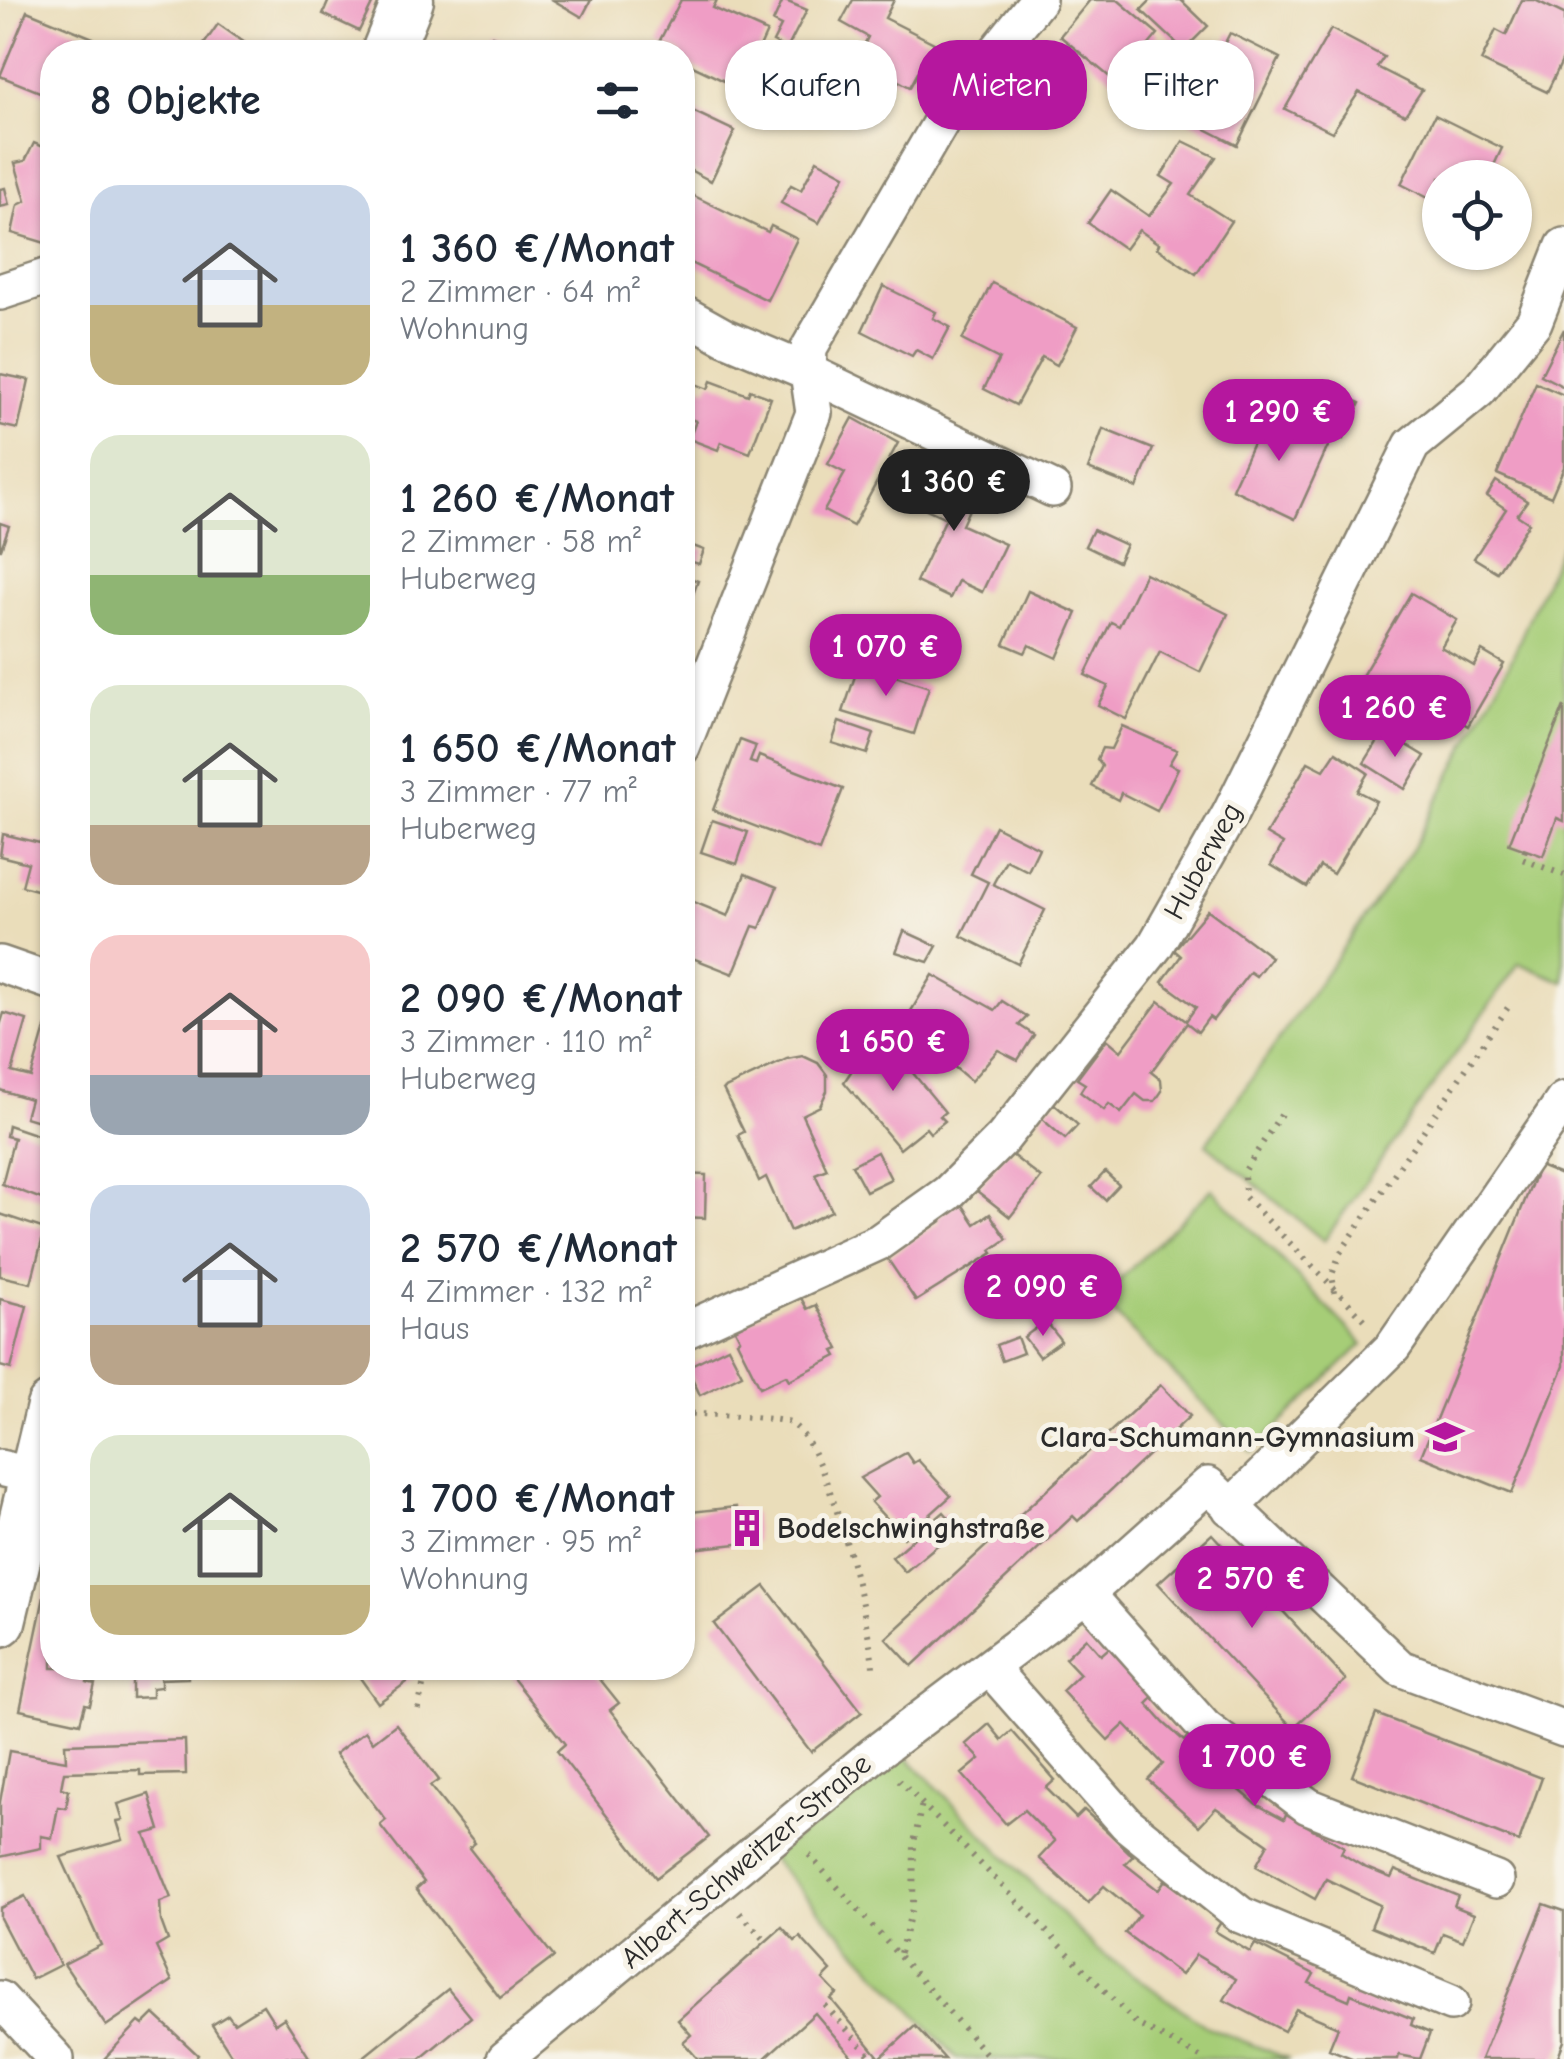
<!DOCTYPE html>
<html lang="de">
<meta charset="utf-8">
<style>
body{margin:0;font-family:"Comic Neue",sans-serif;background:#f6f6f7;color:#1f2937;height:100vh;display:flex;flex-direction:column;font-size:38px;white-space:nowrap}
*{box-sizing:border-box;margin:0}
p{font-size:32px;color:#747a83}
.icon{flex:none;width:55px;height:55px;fill:none;stroke:currentColor;stroke-width:2;stroke-linecap:round;stroke-linejoin:round}
.map{position:relative;flex:1;overflow:hidden}
.sheet{position:absolute;left:40px;top:40px;width:655px;height:1640px;display:flex;flex-direction:column;background:#fff;border-radius:40px;box-shadow:0 2px 8px #0004}
.sheet>*{flex:none}
.top-card{position:absolute;left:725px;top:40px;width:688px;height:90px;display:flex;gap:20px}
.tools{position:absolute;left:1422px;top:160px;display:grid;gap:20px}
.tools a{display:grid;place-items:center;width:110px;height:110px;border-radius:50%;background:#fff;box-shadow:0 2px 8px #0004;font-size:50px}
.price{position:absolute;translate:-50% -85px;padding:0 22px;border-radius:35px;background:#b5179e;color:#fff;font-size:32px;line-height:65px;filter:drop-shadow(0 2px 5px #0008)}
.price::after{content:'';position:absolute;left:50%;top:60px;width:30px;height:22px;margin-left:-15px;background:inherit;clip-path:polygon(0 0,100% 0,50% 100%)}
.price.selected{background:#222;color:#fff}
ul{padding:0;list-style:none}
li{display:flex;align-items:center;gap:30px;height:250px;padding:0 50px}
li span{display:grid;place-items:center;flex:none;width:280px;height:200px;border-radius:30px;color:#555}
li>.icon{margin-inline-start:auto}
span .icon{width:120px;height:120px;fill:#fffc;stroke-width:1}
li b{font-size:42px}
h2{display:flex;justify-content:space-between;align-items:center;height:120px;padding:0 50px;font-size:42px}
.chip{padding:0 35px;border-radius:40px;background:#fff;box-shadow:0 2px 8px #0004;font-size:35px;line-height:90px}
.chip.selected{background:#b5179e;color:#fff}
.map>svg:first-child{display:block}
</style>
<div class="map">
<svg width="1564" height="2059" viewBox="0 0 1564 2059">
<rect width="100%" height="100%" fill="#f7f3e8"/>
<filter id="ink" filterUnits="userSpaceOnUse"><feTurbulence type="fractalNoise" baseFrequency=".01" numOctaves="2"/><feDisplacementMap in="SourceGraphic" scale="20" xChannelSelector="R" yChannelSelector="G"/><feConvolveMatrix kernelMatrix="1 2 1 2 8 2 1 2 1" color-interpolation-filters="sRGB"/></filter>
<filter id="wash" filterUnits="userSpaceOnUse"><feTurbulence type="fractalNoise" baseFrequency=".0048" numOctaves="4" result="noise"/><feDisplacementMap in="SourceGraphic" scale="40" xChannelSelector="R" yChannelSelector="G"/><feGaussianBlur stdDeviation="2.25" result="paint"/><feColorMatrix in="noise" values="0 0 0 0 0 0 0 0 0 0 0 0 0 0 0 0 0 1.4 0 .05"/><feComposite in="paint" operator="in"/></filter>
<g filter="url(#wash)">
<rect width="100%" height="100%" fill="#eaddba"/>
<!-- green -->
<g fill="#a6cd77" stroke="#687c51" stroke-width="2.5">
<polygon points="1564,539 1564,982 1519,963 1324,1241 1206,1144 1412,849 1510,662"/>
<polygon points="1212,1189 1363,1344 1251,1452 1100,1299"/>
<polygon points="900,1750 1096,1949 1207,2027 1289,2059 958,2059 771,1858"/>
</g>
<g id="blocks">
<!-- building -->
<g fill="#ef9dc5">
<polygon points="329,0 374,0 359,31 323,14"/>
<polygon points="553,0 591,0 582,17"/>
<polygon points="681,0 717,0 713,8 767,32 741,89 682,61 682,52 659,42"/>
<polygon points="783,0 807,10 787,49 773,42 781,26 773,22"/>
<polygon points="853,0 894,0 885,18 934,43 910,87 857,59 868,37 841,22"/>
<polygon points="1090,0 1118,0 1158,34 1117,83 1060,36"/>
<polygon points="1151,0 1181,0 1208,26 1184,50 1141,10"/>
<polygon points="1522,0 1535,0 1564,14 1564,57 1547,92 1481,61 1496,30 1506,35"/>
<polygon points="27,11 93,38 87,52 52,52 52,97 0,76"/>
<polygon points="218,24 258,52 204,52 200,50"/>
<polygon points="1331,29 1384,57 1377,67 1422,90 1405,115 1359,92 1332,132 1285,109"/>
<polygon points="1230,33 1280,58 1237,145 1186,119"/>
<polygon points="492,36 531,52 484,52"/>
<polygon points="583,41 598,48 596,52 578,52"/>
<polygon points="682,106 735,131 711,181 684,167 690,155 682,151"/>
<polygon points="1435,115 1502,148 1488,178 1440,178 1440,204 1401,184"/>
<polygon points="52,141 52,245 12,233 18,205 26,201 15,163 25,161 34,143 48,149"/>
<polygon points="1183,141 1216,157 1190,195 1231,221 1196,274 1157,248 1159,244 1139,230 1125,249 1088,223 1111,190 1149,216 1174,184 1161,176"/>
<polygon points="817,160 845,175 819,223 781,203 791,185 801,190"/>
<polygon points="5,188 9,205 0,207 0,189"/>
<polygon points="682,190 768,232 771,226 797,239 767,300 682,259"/>
<polygon points="1515,192 1524,197 1515,215"/>
<polygon points="992,283 1077,327 1057,365 1042,357 1016,405 984,389 999,359 962,340"/>
<polygon points="883,286 936,312 933,318 950,327 933,359 916,350 912,356 862,331"/>
<polygon points="1564,329 1564,387 1541,375"/>
<polygon points="0,374 29,380 18,429 0,425"/>
<polygon points="682,379 708,389 711,381 748,395 750,390 771,398 750,453 721,442 718,450 689,439 696,421 682,416"/>
<polygon points="1317,383 1360,403 1343,439 1300,418"/>
<polygon points="1536,383 1564,395 1564,467 1551,497 1497,474"/>
<polygon points="1253,409 1329,444 1295,519 1232,489 1254,441 1241,435"/>
<polygon points="853,418 898,443 853,526 824,511 845,473 828,464"/>
<polygon points="1103,429 1153,449 1137,488 1088,469"/>
<polygon points="927,461 980,485 962,525 1005,544 982,592 958,581 950,598 916,582 946,518 909,501"/>
<polygon points="1496,481 1527,501 1517,515 1529,523 1497,572 1474,558 1506,509 1487,496"/>
<polygon points="0,523 9,526 1,549 0,549"/>
<polygon points="1093,530 1126,545 1118,562 1085,546"/>
<polygon points="682,542 704,550 699,564 682,559"/>
<polygon points="1145,573 1228,614 1200,672 1160,652 1126,719 1098,705 1108,686 1085,675 1111,622 1119,626"/>
<polygon points="682,575 698,581 683,621 682,621"/>
<polygon points="1028,591 1077,613 1057,658 1029,645 1025,653 1004,644"/>
<polygon points="1411,593 1457,620 1441,647 1474,666 1482,651 1504,664 1468,726 1412,692 1395,722 1350,696"/>
<polygon points="859,664 929,687 914,734 843,712"/>
<polygon points="1564,706 1564,821 1557,818 1543,856 1509,844"/>
<polygon points="839,722 874,734 867,754 832,743"/>
<polygon points="1122,726 1177,750 1169,764 1178,768 1157,811 1121,793 1118,800 1092,786 1102,766 1097,759 1102,748 1111,749"/>
<polygon points="1384,731 1425,756 1405,789 1364,763"/>
<polygon points="740,740 756,746 750,762 756,764 759,756 843,789 819,851 713,810"/>
<polygon points="1336,752 1368,773 1357,791 1376,801 1333,874 1320,866 1307,887 1271,865 1283,844 1266,834 1308,762 1324,770"/>
<polygon points="712,820 748,832 737,864 701,852"/>
<polygon points="995,826 1039,848 1028,871 1006,860 993,884 1045,910 1018,964 961,936 988,882 971,874"/>
<polygon points="3,834 52,846 52,894 22,886 28,863 0,856"/>
<polygon points="745,874 777,887 760,928 753,926 733,974 682,954 682,897 728,916"/>
<polygon points="1208,910 1271,957 1256,976 1250,972 1213,1020 1209,1017 1198,1032 1187,1023 1151,1072 1161,1080 1162,1091 1155,1101 1145,1101 1136,1094 1121,1113 1109,1104 1104,1110 1080,1092 1085,1084 1077,1079 1107,1039 1121,1051 1159,1001 1186,1021 1196,1007 1162,982 1181,956 1174,950"/>
<polygon points="904,931 937,946 928,962 896,952"/>
<polygon points="933,975 995,1010 1002,1001 1027,1017 1019,1025 1034,1035 1018,1060 998,1050 971,1081 903,1024"/>
<polygon points="4,1013 27,1020 12,1072 31,1077 46,1025 52,1027 52,1125 25,1117 30,1099 0,1090 0,1026"/>
<polygon points="876,1035 903,1061 945,1112 940,1116 945,1121 930,1133 926,1128 900,1149 844,1082"/>
<polygon points="803,1056 818,1063 827,1075 827,1091 820,1106 802,1115 827,1169 815,1174 832,1211 790,1231 766,1177 759,1181 738,1135 744,1132 723,1089 787,1059"/>
<polygon points="1053,1103 1078,1125 1065,1139 1041,1118"/>
<polygon points="8,1125 52,1140 52,1203 2,1184 14,1138 6,1136"/>
<polygon points="1007,1151 1041,1178 1010,1217 977,1191"/>
<polygon points="877,1152 891,1179 866,1191 852,1165"/>
<polygon points="1539,1166 1564,1176 1564,1366 1512,1493 1421,1456"/>
<polygon points="1105,1172 1119,1185 1105,1200 1091,1187"/>
<polygon points="682,1174 706,1175 705,1218 682,1217"/>
<polygon points="960,1201 975,1224 990,1214 1007,1239 991,1250 993,1253 916,1301 887,1258 940,1222 937,1217"/>
<polygon points="0,1214 45,1229 31,1283 0,1276"/>
<polygon points="800,1296 807,1309 816,1305 839,1349 834,1351 837,1356 789,1380 786,1375 760,1387 737,1341 740,1339 735,1329"/>
<polygon points="0,1299 27,1306 11,1369 0,1366"/>
<polygon points="1046,1321 1061,1341 1039,1357 1024,1337"/>
<polygon points="1017,1337 1023,1353 1002,1361 996,1345"/>
<polygon points="728,1347 742,1374 700,1395 687,1367"/>
<polygon points="1161,1385 1190,1416 1078,1521 1073,1516 912,1666 886,1638"/>
<polygon points="906,1453 913,1463 918,1460 951,1496 904,1538 871,1502 877,1497 860,1478"/>
<polygon points="736,1507 737,1514 753,1513 756,1542 682,1550 682,1513"/>
<polygon points="944,1512 958,1528 905,1572 892,1557"/>
<polygon points="1212,1534 1346,1680 1293,1728 1158,1583"/>
<polygon points="765,1586 862,1712 811,1752 714,1624"/>
<polygon points="45,1592 52,1593 52,1668 90,1668 87,1682 95,1684 90,1705 85,1704 80,1723 20,1710"/>
<polygon points="1086,1638 1101,1655 1109,1648 1154,1697 1147,1704 1164,1723 1184,1741 1188,1736 1239,1781 1235,1786 1256,1804 1284,1819 1286,1814 1344,1847 1341,1853 1364,1867 1391,1878 1395,1870 1458,1896 1454,1906 1474,1914 1463,1941 1443,1933 1435,1953 1371,1927 1380,1905 1326,1879 1315,1899 1256,1866 1268,1844 1216,1808 1199,1826 1148,1780 1163,1764 1125,1724 1108,1740 1062,1691 1080,1674 1065,1658"/>
<polygon points="132,1668 188,1668 188,1678 161,1679 161,1687 152,1688 152,1697 132,1698"/>
<polygon points="368,1668 418,1668 421,1672 378,1703 358,1675"/>
<polygon points="505,1668 591,1668 619,1703 610,1710 709,1837 656,1878 557,1751 565,1744"/>
<polygon points="1376,1714 1542,1778 1519,1842 1352,1776"/>
<polygon points="396,1724 439,1780 430,1786 475,1843 469,1848 554,1957 500,1998 416,1889 424,1882 380,1825 386,1820 335,1754 365,1731 373,1742"/>
<polygon points="989,1724 1002,1740 1012,1731 1055,1780 1046,1788 1076,1818 1084,1810 1108,1832 1133,1856 1125,1864 1158,1890 1165,1880 1221,1922 1215,1931 1250,1952 1255,1944 1314,1974 1309,1983 1349,2000 1351,1994 1413,2019 1411,2025 1430,2033 1420,2059 1399,2055 1398,2059 1354,2059 1329,2049 1338,2027 1296,2009 1284,2031 1224,2000 1236,1979 1196,1955 1181,1975 1125,1933 1139,1915 1104,1886 1088,1903 1039,1858 1055,1841 1024,1810 1006,1824 962,1774 980,1759 966,1744"/>
<polygon points="185,1740 186,1774 140,1775 140,1770 64,1772 61,1788 69,1790 66,1808 58,1807 52,1838 41,1836 41,1848 0,1857 0,1802 9,1751 66,1761 65,1744"/>
<polygon points="149,1794 160,1830 145,1834 171,1898 160,1902 161,1921 168,1940 156,1947 172,1981 106,2026 64,1964 101,1945 61,1857 123,1840 117,1821 123,1820 118,1804"/>
<polygon points="25,1896 60,1965 32,1979 0,1918 0,1908"/>
<polygon points="1544,1904 1564,1911 1564,2041 1557,2059 1481,2059"/>
<polygon points="782,1927 795,1941 800,1937 831,1971 823,1979 837,1994 831,1999 880,2058 915,2026 945,2059 854,2059 815,2013 764,2059 698,2059 683,2042 691,2035 678,2020"/>
<polygon points="448,1989 471,2017 420,2059 361,2059"/>
<polygon points="263,2005 275,2024 284,2018 309,2057 234,2059 212,2025 228,2015 234,2023"/>
<polygon points="154,2014 198,2055 195,2059 104,2059 139,2022 143,2025"/>
</g>
</g>
</g>
<g filter="url(#ink)">
<use href="#blocks" fill-opacity="0" stroke="#8a8472" stroke-width="2.5"/>
<g fill="none" stroke-linecap="round" stroke-linejoin="round">
<!-- street casing -->
<g stroke="#8a8472" stroke-width="40">
<g id="street">
<polyline points="0,292 52,275"/>
<polyline points="682,313 725,337 808,372 1053,489"/>
<polyline points="682,747 814,413 808,372 809,348 942,120 1038,0"/>
<polyline points="0,964 52,982"/>
<polyline points="682,1332 879,1242 948,1193 1003,1138 1155,946 1230,814 1412,445 1479,390 1534,322 1564,246"/>
<polyline points="0,1468 35,1476"/>
<polyline points="1230,1508 1393,1347 1564,1100"/>
<polyline points="1086,1594 1205,1728 1308,1806 1496,1880"/>
<polyline points="990,1668 1127,1824 1241,1915 1451,2003"/>
<polyline points="0,1999 56,2059"/>
<polyline points="505,2059 873,1755 1086,1594 1208,1485 1400,1668 1564,1729"/>
</g>
</g>
<!-- secondary casing -->
<g stroke="#8a8472" stroke-width="55">
<g id="secondary">
<polyline points="387,52 408,0"/>
<polyline points="0,1621 52,1407"/>
</g>
</g>
<!-- path -->
<g stroke="#8a8472" stroke-width="6" stroke-dasharray="2.5 8" stroke-linecap="butt">
<polyline points="1525,850 1522,859 1564,875"/>
<polyline points="1281,1114 1244,1172 1245,1197 1367,1322"/>
<polyline points="1335,1293 1332,1275 1340,1253 1511,1003"/>
<path d="M682,1413C706,1415 773,1416 790,1423C827,1439 870,1625 873,1667"/>
<polyline points="418,1709 427,1668"/>
<polyline points="899,1780 1137,2024 1204,2059"/>
<polyline points="809,1855 991,2059"/>
<polyline points="740,1913 766,1941"/>
<polyline points="900,1953 913,1905 914,1843 922,1803"/>
<polyline points="825,2005 873,2059"/>
</g>
<!-- street -->
<use href="#street" stroke="#fff" stroke-width="35"/>
<!-- secondary -->
<use href="#secondary" stroke="#fff" stroke-width="50"/>
</g>
</g>
<!-- icons -->
<defs>
<g id="school-bare" transform="scale(3)"><path d="M0-5L7-2L0 1L-7-2ZM-4 1L0 2.5L4 1V4Q0 6-4 4Z" fill="#b5179e" stroke="#f7f3e8" stroke-width="2.5" paint-order="stroke"/></g>
<g id="building-bare" transform="scale(3)"><path d="M-4-6H4V6H1V3H-1V6H-4ZM-2.5-4.3h1.7v1.8h-1.7ZM.8-4.3h1.7v1.8H.8ZM-2.5-1h1.7V.8h-1.7ZM.8-1h1.7V.8H.8Z" fill="#b5179e" stroke="#f7f3e8" stroke-width="2.5" paint-order="stroke"/></g>
</defs>
<g fill-rule="evenodd">
<use href="#school-bare" x="1445" y="1437"/>
<use href="#building-bare" x="747" y="1528"/>
</g>
<g text-anchor="middle" dominant-baseline="central" stroke-width="10" stroke-linejoin="round" paint-order="stroke">
<!-- street labels -->
<g font-size="30" fill="#2b2b2b" stroke="#f7f3e8">
<text transform="translate(1203 861) rotate(-61)">Huberweg</text>
<text transform="translate(746 1861) rotate(-40)">Albert-Schweitzer-Straße</text>
</g>
<!-- poi labels -->
<g font-size="30" font-weight="bold" fill="#2b2b2b" stroke="#f7f3e8" text-anchor="end">
<text x="1415" y="1437">Clara-Schumann-Gymnasium</text>
<text x="777" y="1528" text-anchor="start">Bodelschwinghstraße</text>
</g>
</g>
</svg>
<div class="tools">
<a><svg class="icon" aria-label="locate" viewBox="0 0 24 24"><circle cx="12" cy="12" r="6"/><path d="M12 2v4M12 18v4M2 12h4M18 12h4"/></svg></a>
</div>
<b class="price" style="left:1279px;top:464px">1 290 €</b>
<b class="price selected" style="left:954px;top:534px">1 360 €</b>
<b class="price" style="left:886px;top:699px">1 070 €</b>
<b class="price" style="left:1395px;top:760px">1 260 €</b>
<b class="price" style="left:893px;top:1094px">1 650 €</b>
<b class="price" style="left:1043px;top:1339px">2 090 €</b>
<b class="price" style="left:1252px;top:1631px">2 570 €</b>
<b class="price" style="left:1255px;top:1809px">1 700 €</b>
<div class="top-card">
<a class="chip">Kaufen</a>
<a class="chip selected">Mieten</a>
<a class="chip">Filter</a>
</div>
<section class="sheet">
<h2>8 Objekte<svg class="icon" aria-label="filters" viewBox="0 0 24 24"><path d="M4 7h16M4 17h16"/><circle cx="9" cy="7" r="2"/><circle cx="15" cy="17" r="2"/></svg></h2>
<ul>
<li><span style="background:linear-gradient(#c9d6e8 60%,#c2b280 0)"><svg class="icon" aria-label="home" viewBox="0 0 24 24"><path d="M3 11l9-7 9 7M6 9v11h12V9"/></svg></span><div><b>1 360 €/Monat</b><p>2 Zimmer · 64 m²</p><p>Wohnung</p></div></li>
<li><span style="background:linear-gradient(#dfe7d0 70%,#8fb573 0)"><svg class="icon" aria-label="home" viewBox="0 0 24 24"><path d="M3 11l9-7 9 7M6 9v11h12V9"/></svg></span><div><b>1 260 €/Monat</b><p>2 Zimmer · 58 m²</p><p>Huberweg</p></div></li>
<li><span style="background:linear-gradient(#dfe7d0 70%,#b9a48a 0)"><svg class="icon" aria-label="home" viewBox="0 0 24 24"><path d="M3 11l9-7 9 7M6 9v11h12V9"/></svg></span><div><b>1 650 €/Monat</b><p>3 Zimmer · 77 m²</p><p>Huberweg</p></div></li>
<li><span style="background:linear-gradient(#f6c9c9 70%,#9aa5b1 0)"><svg class="icon" aria-label="home" viewBox="0 0 24 24"><path d="M3 11l9-7 9 7M6 9v11h12V9"/></svg></span><div><b>2 090 €/Monat</b><p>3 Zimmer · 110 m²</p><p>Huberweg</p></div></li>
<li><span style="background:linear-gradient(#c9d6e8 70%,#b9a48a 0)"><svg class="icon" aria-label="home" viewBox="0 0 24 24"><path d="M3 11l9-7 9 7M6 9v11h12V9"/></svg></span><div><b>2 570 €/Monat</b><p>4 Zimmer · 132 m²</p><p>Haus</p></div></li>
<li><span style="background:linear-gradient(#dfe7d0 75%,#c2b280 0)"><svg class="icon" aria-label="home" viewBox="0 0 24 24"><path d="M3 11l9-7 9 7M6 9v11h12V9"/></svg></span><div><b>1 700 €/Monat</b><p>3 Zimmer · 95 m²</p><p>Wohnung</p></div></li>
</ul>
</section>
</div>
